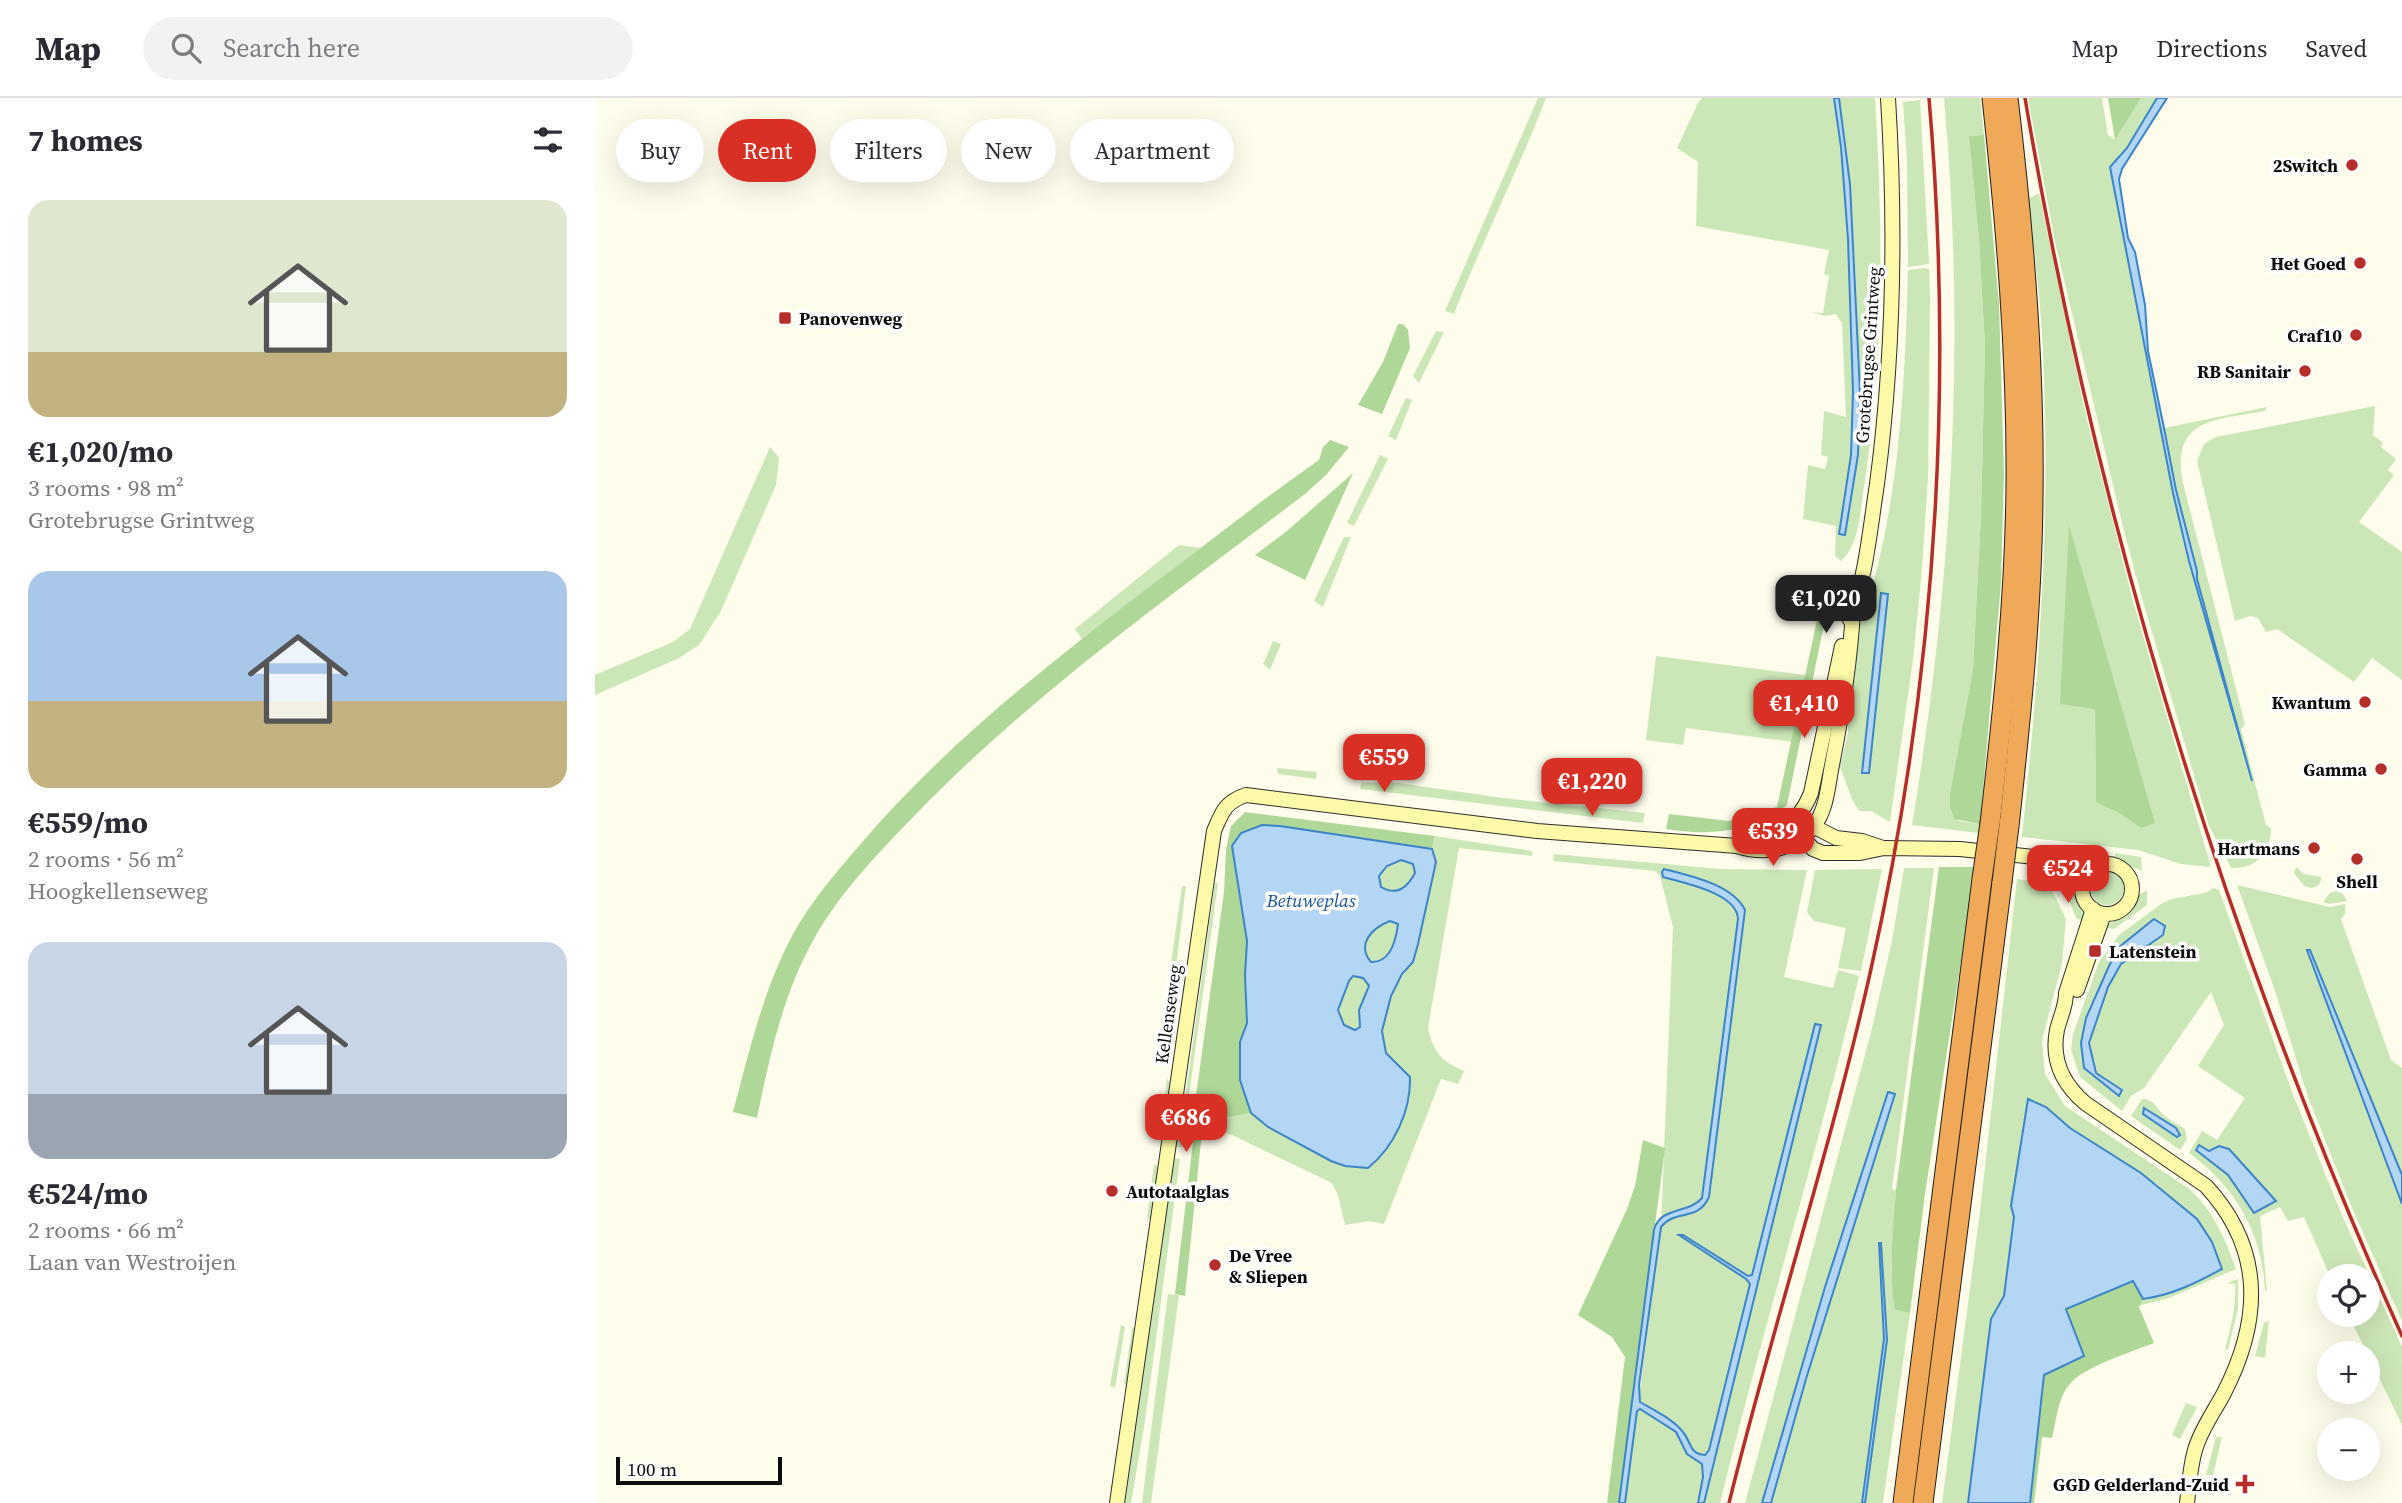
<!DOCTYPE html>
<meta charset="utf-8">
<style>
body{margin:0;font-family:"Source Serif 4",serif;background:#f2f2f3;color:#2b2b33;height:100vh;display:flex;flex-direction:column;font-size:26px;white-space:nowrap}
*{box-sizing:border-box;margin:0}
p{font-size:23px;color:#7c7c81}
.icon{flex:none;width:38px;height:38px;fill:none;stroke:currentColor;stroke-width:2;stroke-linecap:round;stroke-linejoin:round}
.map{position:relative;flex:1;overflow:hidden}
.side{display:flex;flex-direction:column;background:#fff;width:595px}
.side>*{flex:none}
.top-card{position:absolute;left:21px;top:21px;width:665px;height:63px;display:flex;gap:14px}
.tools{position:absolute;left:1722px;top:1166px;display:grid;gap:14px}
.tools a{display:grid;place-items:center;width:63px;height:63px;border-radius:50%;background:#fff;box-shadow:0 7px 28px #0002;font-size:35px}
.scale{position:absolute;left:21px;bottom:18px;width:166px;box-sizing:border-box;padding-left:7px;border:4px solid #0c0c0c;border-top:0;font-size:19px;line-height:24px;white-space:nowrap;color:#0c0c0c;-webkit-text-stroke:5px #fff;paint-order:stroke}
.price{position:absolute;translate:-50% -60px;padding:0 16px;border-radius:14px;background:#d93025;color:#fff;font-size:23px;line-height:46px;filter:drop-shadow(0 2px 4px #0008)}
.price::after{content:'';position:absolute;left:50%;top:42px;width:21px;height:16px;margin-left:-10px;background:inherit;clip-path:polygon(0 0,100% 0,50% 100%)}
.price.on{background:#222;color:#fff}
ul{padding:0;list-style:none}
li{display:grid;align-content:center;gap:14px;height:371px;padding:0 28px}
li span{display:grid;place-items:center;height:217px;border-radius:21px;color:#555}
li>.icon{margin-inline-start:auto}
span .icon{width:126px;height:126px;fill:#fffc;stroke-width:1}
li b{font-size:30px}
h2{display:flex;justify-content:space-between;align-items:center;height:84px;padding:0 28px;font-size:30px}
.chip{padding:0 24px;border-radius:32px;background:#fff;box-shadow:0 7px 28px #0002;font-size:24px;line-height:63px}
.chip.on{background:#d93025;color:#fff}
header{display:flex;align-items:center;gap:42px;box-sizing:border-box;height:98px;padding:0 35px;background:#fff;border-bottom:2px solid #e1e1e2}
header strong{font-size:33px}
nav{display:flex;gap:38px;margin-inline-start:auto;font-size:24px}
.search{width:490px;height:63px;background:#f2f2f3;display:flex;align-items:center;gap:18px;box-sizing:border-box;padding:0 24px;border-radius:38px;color:#7c7c81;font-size:26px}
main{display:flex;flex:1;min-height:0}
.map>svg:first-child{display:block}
</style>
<header>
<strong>Map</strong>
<div class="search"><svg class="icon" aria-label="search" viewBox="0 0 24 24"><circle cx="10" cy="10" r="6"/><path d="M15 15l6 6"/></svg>Search here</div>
<nav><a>Map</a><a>Directions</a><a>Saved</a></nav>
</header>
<main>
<section class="side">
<h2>7 homes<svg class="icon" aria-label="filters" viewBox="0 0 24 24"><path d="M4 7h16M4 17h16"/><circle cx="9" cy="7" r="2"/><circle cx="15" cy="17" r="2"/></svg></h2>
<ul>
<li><span style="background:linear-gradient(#dfe7d0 70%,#c2b280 0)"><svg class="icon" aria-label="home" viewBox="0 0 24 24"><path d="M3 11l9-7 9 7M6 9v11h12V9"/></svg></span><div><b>€1,020/mo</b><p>3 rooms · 98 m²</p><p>Grotebrugse Grintweg</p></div></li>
<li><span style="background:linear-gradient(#a9c7e8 60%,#c2b280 0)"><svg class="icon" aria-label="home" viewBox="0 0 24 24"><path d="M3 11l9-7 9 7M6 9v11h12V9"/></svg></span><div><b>€559/mo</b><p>2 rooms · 56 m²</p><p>Hoogkellenseweg</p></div></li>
<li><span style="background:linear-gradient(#c9d6e8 70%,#9aa5b1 0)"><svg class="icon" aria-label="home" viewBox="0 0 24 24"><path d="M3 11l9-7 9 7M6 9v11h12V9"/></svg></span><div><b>€524/mo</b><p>2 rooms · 66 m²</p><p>Laan van Westroijen</p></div></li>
</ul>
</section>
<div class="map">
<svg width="1807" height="1405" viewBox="0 0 1807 1405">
<rect width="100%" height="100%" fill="#fefceb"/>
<!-- green -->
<g fill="#cce7b7" fill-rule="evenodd">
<path d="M943,0H951C923,73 887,143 859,216L850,213Z"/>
<path d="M1107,0H1280C1288,127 1289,262 1269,388C1265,413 1265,446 1246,463L1240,458L1241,428L1208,421L1213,367L1230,371L1233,359L1226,357L1229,313L1251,319L1247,225L1241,216L1230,218L1217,214L1228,215L1234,178L1229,176L1234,152L1101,128L1103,64L1082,50L1103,5Z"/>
<path d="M1349,0H1385L1389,37L1374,38L1384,142L1390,248L1386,416L1378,571L1355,695V708L1364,723L1385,726L1384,735L1317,727C1357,486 1371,244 1349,0Z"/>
<path d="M1433,0H1507L1513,37L1520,42L1546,0H1562L1532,50L1515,70L1578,395L1594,463L1655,683L1602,481V473L1581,392L1569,330L1672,309L1670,313C1621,322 1575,320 1588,385L1650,626L1646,631L1671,727L1676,730C1676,755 1661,771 1636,770L1614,728L1547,500L1528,429L1460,144Z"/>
<polygon points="1325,2 1334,166 1313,169 1312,63 1308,4"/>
<path d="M1444,95L1492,322L1538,503L1616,769L1586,766L1543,752L1427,739C1444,578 1456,417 1448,255C1446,204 1439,152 1433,101ZM1474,429L1559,724L1546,730L1524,715L1501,703L1500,611Z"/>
<path d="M1330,170L1334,171L1335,198L1333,380L1327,471L1318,562L1295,724L1276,713H1264L1257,701L1245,669L1253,635V603L1270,495L1272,487L1281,488L1279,482C1306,381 1310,276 1313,172ZM1286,496H1293L1274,675L1267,674Z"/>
<polygon points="841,233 849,234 824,285 818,278"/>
<polygon points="811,300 817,302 801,342 793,338"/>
<polygon points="1780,308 1778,337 1788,345 1786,349 1801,361 1793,372 1799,377 1764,424 1807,454 1807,582 1777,560 1759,584 1682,531 1671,534 1663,520 1655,518 1640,523 1602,363 1609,346 1621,339"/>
<polygon points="175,349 184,360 181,387 126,513 104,547 84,560 0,597 0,577 78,544 95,531"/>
<polygon points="785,357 793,361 759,428 752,425"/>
<polygon points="749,439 756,439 728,509 719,503"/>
<polygon points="584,447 606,450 487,541 480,531"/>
<polygon points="678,543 686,546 675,572 668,566"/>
<polygon points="1061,558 1211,577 1198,644 1091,630 1088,647 1051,642"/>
<polygon points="682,670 722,674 721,681 683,676"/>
<polygon points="766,685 803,685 908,700 1050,715 1048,725 765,691"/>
<path d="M840,738L937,753V758L864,750L833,930C838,954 847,964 869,973L863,986L846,981L789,1126L774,1123L750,1127L743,1097L737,1085L637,1037L597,1027L656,1015L673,1029L736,1063H782L804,1031L815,979C808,971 797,963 792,955C776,931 802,882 818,864L841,764L837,751Z"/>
<polygon points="1506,752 1506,760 1484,766 1488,753"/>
<polygon points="1520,755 1546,759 1547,773 1520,762"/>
<path d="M959,756L1125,771L1212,772L1189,879L1238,890L1243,872L1264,878C1223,1055 1168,1228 1125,1405H1030L1066,1129L1078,829L1065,778L1060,773L958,763Z"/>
<path d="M806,762L818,767L820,775C812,790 802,798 786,789L784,778L792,768Z"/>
<polygon points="1701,769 1709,776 1727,779 1724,787 1717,790 1709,788 1699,775"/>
<polygon points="1309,770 1339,770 1297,1091 1301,1092 1296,1171 1300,1212 1315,1215 1288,1405 1150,1405 1276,934 1297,843"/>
<polygon points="1287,771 1266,873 1243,870 1251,830 1219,823 1212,814 1220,772"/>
<circle cx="1512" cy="790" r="17"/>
<path d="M1422,781L1442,784L1457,792L1471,821L1467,865L1447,943L1450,976L1470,1008L1593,1090C1618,1112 1630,1140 1641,1171L1574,1200L1543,1208L1548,1201L1564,1199L1563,1087L1475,1030L1451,1009L1433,1001L1416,1108L1419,1119L1409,1197L1396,1221L1373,1405H1347L1385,1113Z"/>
<polygon points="1476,782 1490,813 1489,824 1481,820 1470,791"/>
<polygon points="620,785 623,785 587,1049 579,1049 583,1030 586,1030"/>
<polygon points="1642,787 1735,809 1750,806 1750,816 1746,821 1796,962 1807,970 1807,1077 1715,852 1712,853 1807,1106 1807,1223 1755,1105 1712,996 1679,890"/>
<polygon points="587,788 591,788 575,918 573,916 578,874 575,872"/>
<path d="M1619,790L1624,792L1699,999L1746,1115L1807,1249V1327L1753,1216H1773V1178H1735L1709,1119L1693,1123L1685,1109L1665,1118L1672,1193H1670C1667,1134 1641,1090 1594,1055L1607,1033L1622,1042L1650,1000L1603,968L1629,927L1616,894L1549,990L1536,998L1527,1013L1485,979L1476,952L1478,936L1504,864L1524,837L1566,806L1576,801L1610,795ZM1568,837L1526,866L1513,889L1494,945L1501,975L1526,992L1524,998L1490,970L1491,920L1523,850ZM1604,1047L1614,1053L1634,1051L1680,1104L1659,1115L1633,1077L1601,1052Z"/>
<polygon points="1552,792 1552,807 1519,831 1510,829 1534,813 1541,799"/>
<polygon points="1741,793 1748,796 1752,803 1735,806 1728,804 1735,795"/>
<path d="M795,823L803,825C801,842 796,864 776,864C761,846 777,830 795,823Z"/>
<path d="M758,878C765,878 772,881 774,888L766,905L765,929L760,932L749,927L743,912L754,883Z"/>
<polygon points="572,981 575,984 568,1036 564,1040"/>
<path d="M1547,1001C1560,1001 1561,1011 1570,1018C1576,1023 1584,1027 1590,1031L1592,1041L1585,1052L1536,1018Z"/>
<polygon points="577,1060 585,1061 550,1323 536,1405 530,1405"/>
<polygon points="559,1066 563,1069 556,1121 552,1120"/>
<path d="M1643,1181V1211L1633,1252L1630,1251C1636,1229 1641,1209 1640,1186L1632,1185Z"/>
<polygon points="573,1196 584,1197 556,1405 547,1405"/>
<polygon points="1674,1223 1670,1260 1660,1258 1669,1225"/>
<polygon points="526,1227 530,1229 520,1290 515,1288"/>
<polygon points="537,1230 541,1231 533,1287 529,1286"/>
<polygon points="1591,1305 1602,1309 1585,1341 1577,1337"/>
<polygon points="1621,1339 1627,1339 1618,1377 1611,1377"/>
</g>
<!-- forest -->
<g fill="#afd797">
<polygon points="1513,0 1546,0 1520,42"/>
<polygon points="1389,37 1404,206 1409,375 1406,485 1385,726 1359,721 1355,708 1355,695 1378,571 1386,416 1390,248 1384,142 1374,38"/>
<polygon points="803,226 808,226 813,232 815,250 787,316 763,307 788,264"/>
<path d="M735,342L754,349L731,377L710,396C576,498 438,595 321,716C284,754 247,792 220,839C188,895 175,957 162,1020L138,1014C154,954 168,893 197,838C214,806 239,777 263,749C347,650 447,571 550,492C608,449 665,403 724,362L728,349Z"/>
<polygon points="758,375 710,482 660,457 692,433"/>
<polygon points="1474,427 1560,725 1546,730 1524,715 1501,704 1500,611 1465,606"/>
<path d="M1231,480L1238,482L1192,707C1160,735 1111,738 1071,731L1074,716L1134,723L1182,709Z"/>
<polygon points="650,714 840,738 837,750 685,728 639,744 637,748 652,843 650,877 652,925 645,944 645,982 656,1015 608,1024 590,1198 580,1196 600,1027 597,1027 629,794 631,751 636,728"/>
<path d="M1344,769H1379L1378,785L1330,1096L1315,1215L1300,1212C1293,1172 1298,1132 1301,1092Z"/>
<polygon points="1048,1042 1070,1050 1024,1405 1012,1405 1030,1259 1017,1239 983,1217 1032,1111 1040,1088"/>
<path d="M1538,1183L1548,1201L1544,1209L1559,1245C1537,1254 1489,1268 1474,1287C1463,1300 1461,1324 1457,1340L1447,1339L1439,1405H1435L1449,1277L1488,1259L1472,1210Z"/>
</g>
<!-- water -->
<g fill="#b2d6f3" stroke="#3c85c8" stroke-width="2" fill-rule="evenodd">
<polygon points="1239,0 1244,0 1255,86 1265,294 1263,357 1250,437 1244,436 1256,357 1258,294 1253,141 1246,49"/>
<polygon points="1562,0 1572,0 1527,71 1524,81 1533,140 1540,154 1550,207 1553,253 1569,330 1581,392 1602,473 1602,481 1657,683 1594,463 1578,395 1515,69 1532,50"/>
<polygon points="1286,495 1293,496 1274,675 1267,675"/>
<path d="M667,727L685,728L837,751L841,764L823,846L818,864L807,876L796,898L787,933L791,955L815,979C816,1013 799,1049 773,1070L750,1068L736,1063L673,1029L656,1015L645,982V944L652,925L650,877L652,843L637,748L646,735ZM806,762L818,766L820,775C812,790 802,798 786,789L784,778L792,768ZM795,823L803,826C801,842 796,865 776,864C761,846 777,830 795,823ZM758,878L768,880L774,888L764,912L765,929L760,932L749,927L743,912L754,883Z"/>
<path d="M1069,771C1095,778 1137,786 1150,812L1114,1099C1102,1125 1081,1110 1066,1129L1044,1287L1045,1304C1059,1312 1078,1321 1088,1334C1097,1345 1094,1356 1110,1357L1114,1352L1155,1186L1151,1181L1084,1137H1088L1153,1178L1157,1177L1220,926L1226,927L1109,1405H1103L1108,1379L1107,1366L1092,1356L1081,1334L1045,1311L1042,1313L1030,1405H1024L1059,1132C1065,1108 1094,1116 1107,1100L1143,821C1142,795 1089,785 1068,779L1067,774Z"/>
<polygon points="1559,821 1570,828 1568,837 1526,866 1513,889 1494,945 1501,975 1527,992 1524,998 1489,970 1486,945 1491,920 1514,868 1523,850"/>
<polygon points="1712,852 1715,852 1807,1077 1807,1106"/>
<polygon points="1293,994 1300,996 1211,1281 1176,1405 1167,1405 1230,1189"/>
<path d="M1433,1001L1451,1009L1475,1030L1546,1075L1602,1121L1617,1144L1627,1171C1601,1185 1577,1197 1548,1201L1538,1183L1471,1211L1489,1258L1449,1277L1435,1405H1373L1396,1221L1409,1198L1419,1119L1416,1108Z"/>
<polygon points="1549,1010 1581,1030 1585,1037 1582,1039 1548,1016"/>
<polygon points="1604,1047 1614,1053 1624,1048 1634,1051 1681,1103 1659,1115 1633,1077 1601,1052"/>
<polygon points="1284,1145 1286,1145 1292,1242 1270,1405 1267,1405 1289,1241"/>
</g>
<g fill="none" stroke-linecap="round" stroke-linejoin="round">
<!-- secondary casing -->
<g stroke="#2e2e2e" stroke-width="16">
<g id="secondary">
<path d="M1255,522C1271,479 1275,431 1282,386C1299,257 1301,130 1293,0"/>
<polyline points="1212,725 1241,740 1267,743 1288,750"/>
<polyline points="1205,733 1208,740 1218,751 1228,755 1265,755 1289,750 1365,751 1467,762 1494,774"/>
<path d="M1143,748C1179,740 1202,730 1216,695L1247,548"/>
<polyline points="1450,762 1487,786"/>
<circle cx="1512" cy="791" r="25"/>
<path d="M1498,811L1471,895C1471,909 1465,919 1462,932C1456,962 1468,986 1490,1005L1611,1088C1669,1151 1667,1221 1629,1295C1619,1314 1606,1331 1600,1352C1595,1369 1594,1388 1592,1405"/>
<polyline points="1482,892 1509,816"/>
<path d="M522,1405L619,733C627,714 630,704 651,697L942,733L1142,748C1171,757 1199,752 1219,728C1232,711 1233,687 1237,667C1247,616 1255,565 1258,513"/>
</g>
</g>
<!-- highway casing -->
<g stroke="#1d1d1d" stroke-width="21">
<g id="highway">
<path d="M1413,0C1429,133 1440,267 1438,401C1437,511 1426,619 1414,728"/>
<path d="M1395,725C1408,613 1420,500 1421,387C1422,257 1411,128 1397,0"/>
<polyline points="1308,1405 1387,781"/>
<polyline points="1328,1405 1407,784"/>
</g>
</g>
<!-- secondary -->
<use href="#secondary" stroke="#fcf9a9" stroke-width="14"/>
<!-- highway -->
<use href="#highway" stroke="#efa959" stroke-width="19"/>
<!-- rail -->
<g stroke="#b62e2a" stroke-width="3.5">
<path d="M1430,0C1502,427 1630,842 1807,1238"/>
<path d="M1134,1405C1178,1226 1236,1051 1276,871C1340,585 1359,291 1334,0"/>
</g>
<!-- highway-bridge casing -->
<g stroke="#1d1d1d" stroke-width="21" stroke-linecap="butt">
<g id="highway-bridge">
<polyline points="1387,781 1395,725"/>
<polyline points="1407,784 1414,728"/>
</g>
</g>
<!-- highway-bridge -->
<use href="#highway-bridge" stroke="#efa959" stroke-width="19"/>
</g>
<!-- markers -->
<g fill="#b62e2a" stroke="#fff" stroke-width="2.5">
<circle cx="1757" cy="67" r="7"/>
<circle cx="1765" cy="165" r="7"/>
<rect x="183" y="213" width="14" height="14" rx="3.5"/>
<circle cx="1761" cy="237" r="7"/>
<circle cx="1710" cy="273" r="7"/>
<circle cx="1770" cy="604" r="7"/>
<circle cx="1786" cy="671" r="7"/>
<circle cx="1719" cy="750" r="7"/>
<circle cx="1762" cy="761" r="7"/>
<rect x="1493" y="846" width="14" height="14" rx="3.5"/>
<circle cx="517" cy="1093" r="7"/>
<circle cx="620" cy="1167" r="7"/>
<path d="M1646.5 1375.5h7v7h7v7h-7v7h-7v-7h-7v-7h7z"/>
</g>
<g text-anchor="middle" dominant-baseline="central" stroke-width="7" stroke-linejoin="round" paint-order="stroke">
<!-- poi labels -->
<g font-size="18" font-weight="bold" fill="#0c0c0c" stroke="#fff" text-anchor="end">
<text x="1743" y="67">2Switch</text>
<text x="1751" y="165">Het Goed</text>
<text x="204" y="220" text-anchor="start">Panovenweg</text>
<text x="1747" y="237">Craf10</text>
<text x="1696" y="273">RB Sanitair</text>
<text x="1756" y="604">Kwantum</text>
<text x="1772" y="671">Gamma</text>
<text x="1705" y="750">Hartmans</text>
<text x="1762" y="783" text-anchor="middle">Shell</text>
<text x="1514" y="853" text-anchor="start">Latenstein</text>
<text x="531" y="1093" text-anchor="start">Autotaalglas</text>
<text x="634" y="1157" text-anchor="start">De Vree<tspan x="634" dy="21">&amp; Sliepen</tspan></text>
<text x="1634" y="1386">GGD Gelderland-Zuid</text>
</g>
<!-- street labels -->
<g font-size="18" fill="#0c0c0c" stroke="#fff">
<text transform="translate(1273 257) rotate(-86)">Grotebrugse Grintweg</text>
<text transform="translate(573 916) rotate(-82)">Kellenseweg</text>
</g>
<!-- water labels -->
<g font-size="19" font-style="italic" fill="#1a5898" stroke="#fff">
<text x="716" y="802">Betuweplas</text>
</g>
</g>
</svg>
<div class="tools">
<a><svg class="icon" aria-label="locate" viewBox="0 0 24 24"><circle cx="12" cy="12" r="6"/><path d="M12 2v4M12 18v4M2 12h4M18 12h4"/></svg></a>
<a>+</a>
<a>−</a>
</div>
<div class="scale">100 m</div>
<b class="price on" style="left:1231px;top:537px">€1,020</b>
<b class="price" style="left:1209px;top:642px">€1,410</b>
<b class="price" style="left:789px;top:696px">€559</b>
<b class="price" style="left:997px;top:720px">€1,220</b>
<b class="price" style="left:1178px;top:770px">€539</b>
<b class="price" style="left:1473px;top:807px">€524</b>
<b class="price" style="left:591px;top:1056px">€686</b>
<div class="top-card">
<a class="chip">Buy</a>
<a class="chip on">Rent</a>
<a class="chip">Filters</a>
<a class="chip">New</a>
<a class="chip">Apartment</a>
</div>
</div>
</main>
